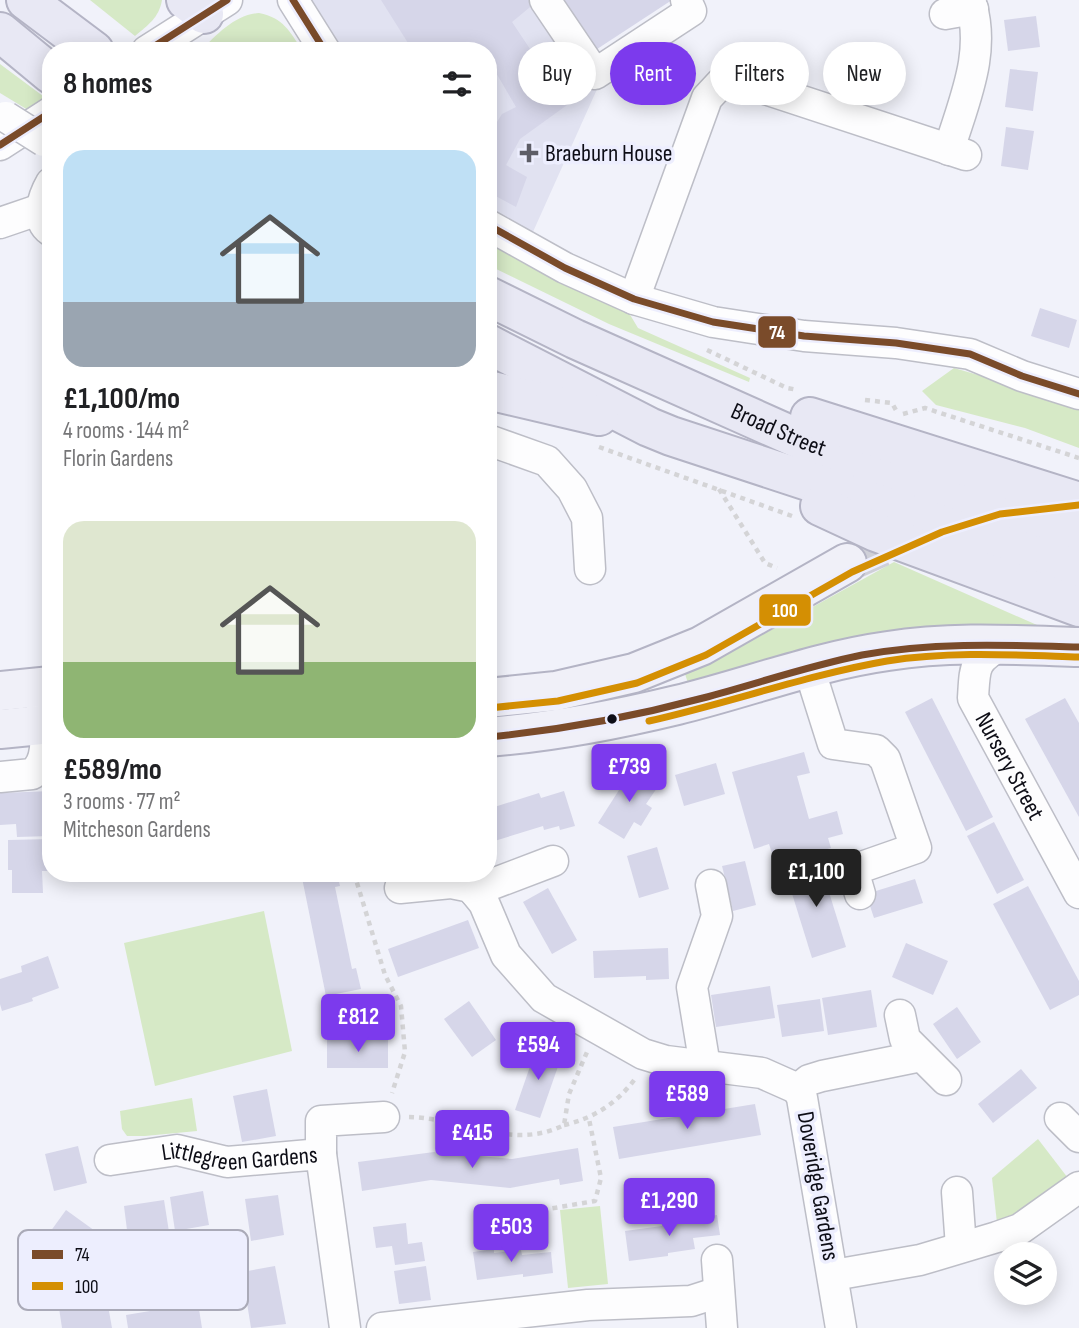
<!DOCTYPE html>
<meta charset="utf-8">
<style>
body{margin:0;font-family:"Sofia Sans Condensed",sans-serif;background:#f6f6f6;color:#202124;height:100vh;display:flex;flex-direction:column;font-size:26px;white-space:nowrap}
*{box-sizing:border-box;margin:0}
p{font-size:23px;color:#757577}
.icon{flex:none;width:38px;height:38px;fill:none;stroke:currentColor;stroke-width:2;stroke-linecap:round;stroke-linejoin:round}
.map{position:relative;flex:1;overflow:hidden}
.drawer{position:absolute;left:42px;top:42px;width:455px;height:840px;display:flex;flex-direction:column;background:#fff;border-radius:28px;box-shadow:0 4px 18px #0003}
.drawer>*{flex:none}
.guide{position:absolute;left:518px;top:42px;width:455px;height:63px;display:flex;gap:14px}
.fabs{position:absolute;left:994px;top:1242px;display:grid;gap:14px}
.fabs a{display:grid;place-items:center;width:63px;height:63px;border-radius:50%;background:#fff;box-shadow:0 4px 18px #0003;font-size:35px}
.price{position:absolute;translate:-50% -60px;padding:0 16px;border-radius:7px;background:#7c3aed;color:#fff;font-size:23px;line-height:46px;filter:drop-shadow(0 2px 4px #0008)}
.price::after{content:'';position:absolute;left:50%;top:42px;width:21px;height:16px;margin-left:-10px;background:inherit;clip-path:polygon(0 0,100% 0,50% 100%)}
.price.selected{background:#222;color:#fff}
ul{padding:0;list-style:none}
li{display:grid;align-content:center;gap:14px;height:371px;padding:0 21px}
li span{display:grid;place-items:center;height:217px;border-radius:21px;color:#555}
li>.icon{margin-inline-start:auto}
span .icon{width:126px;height:126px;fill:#fffc;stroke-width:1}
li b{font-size:30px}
h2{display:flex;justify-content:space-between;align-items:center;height:84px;padding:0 21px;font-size:30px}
.pill{padding:0 24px;border-radius:32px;background:#fff;box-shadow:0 4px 18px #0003;font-size:24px;line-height:63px}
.pill.selected{background:#7c3aed;color:#fff}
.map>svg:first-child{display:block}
</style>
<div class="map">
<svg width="1079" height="1328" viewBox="0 0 1079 1328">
<rect width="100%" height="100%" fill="#f1f2fa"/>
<!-- built -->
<polygon fill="#e1e2f1" points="296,0 541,0 598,87 528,243 488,219 488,51 330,51"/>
<!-- green -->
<g fill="#d6e9c6">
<path d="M90,0H162C159,18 148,25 135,36Z"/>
<path d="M259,13C284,18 289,31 303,51H200C218,34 234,15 259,13Z"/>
<polygon points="0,64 51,102 51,124 0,93"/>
<polygon points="488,238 518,258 629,313 638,328 750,378 749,382 609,324 488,265"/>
<polygon points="954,368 1079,404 1079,448 1025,428 936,405 922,391"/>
<polygon points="894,562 1037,625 946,628 688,683 685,674 713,662"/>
<polygon points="264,911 292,1051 155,1086 124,943"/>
<polygon points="192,1098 197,1131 145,1136 127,1136 122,1129 120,1111"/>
<polygon points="1038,1139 1071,1182 1039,1207 997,1223 992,1178"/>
<polygon points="600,1206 608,1284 568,1288 560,1210"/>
</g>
<!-- building -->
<g fill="#d6d6e9">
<polygon points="381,0 532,0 535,3 512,22 548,76 572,58 592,87 520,139 506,165 527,177 516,207 488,192 488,136 502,114 516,107 488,59 488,51 413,51"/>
<polygon points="556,0 672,0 591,53"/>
<polygon points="1036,16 1040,47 1008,51 1004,20"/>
<polygon points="1010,69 1038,72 1033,111 1005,107"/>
<polygon points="1006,127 1034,131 1028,170 1001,166"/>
<polygon points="1040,308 1077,320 1069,348 1031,336"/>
<polygon points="932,698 993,817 966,831 905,712"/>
<polygon points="1065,698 1079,723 1079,817 1025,719"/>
<polygon points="804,752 810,773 797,776 809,819 837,811 843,834 828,838 831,848 775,863 769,844 754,849 732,772"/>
<polygon points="716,763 725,794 684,806 675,775"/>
<polygon points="633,768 659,785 646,804 652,808 641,826 634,822 624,839 598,823"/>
<polygon points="51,791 51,836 17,837 16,824 0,825 0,793"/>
<polygon points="564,791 575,826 560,830 559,826 544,830 543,826 488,843 488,809 539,793 541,798"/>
<polygon points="994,822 1024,880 997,894 967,836"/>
<polygon points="51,839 51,871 42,871 43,893 12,893 12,870 8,870 8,840"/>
<polygon points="657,847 669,889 639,898 627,856"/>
<polygon points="819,860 846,947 812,958 785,871"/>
<polygon points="745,861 756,905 733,911 722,866"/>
<polygon points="301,873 337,873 340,886 335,887 352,969 356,968 361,989 326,996"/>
<polygon points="915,879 923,903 874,918 866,894"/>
<polygon points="1028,886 1079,981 1079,995 1050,1010 993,904"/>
<polygon points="548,888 577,940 552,954 523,902"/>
<polygon points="468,920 479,948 398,977 388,949"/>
<polygon points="906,943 948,961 933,995 892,977"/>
<polygon points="668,948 669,979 646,980 646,976 594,978 593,951"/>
<polygon points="48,956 59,988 32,998 33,1001 2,1011 0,1004 0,979 22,972 21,966"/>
<polygon points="770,986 775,1018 716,1027 711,995"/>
<polygon points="871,990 877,1027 828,1035 822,998"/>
<polygon points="820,999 824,1031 782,1037 777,1005"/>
<polygon points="469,1001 496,1040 472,1057 444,1019"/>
<polygon points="957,1007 981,1042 957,1059 933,1024"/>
<rect x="327" y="1040" width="61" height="28"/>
<polygon points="537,1046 562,1055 540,1118 515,1110"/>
<polygon points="1021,1069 1037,1088 993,1123 978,1104"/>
<polygon points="267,1089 276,1136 242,1142 233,1096"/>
<polygon points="755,1104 761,1135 619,1159 613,1127"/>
<polygon points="78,1146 87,1183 54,1191 45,1154"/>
<polygon points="578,1148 583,1181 560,1185 559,1179 510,1188 431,1180 362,1191 358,1162 434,1152 512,1159"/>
<polygon points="203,1191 209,1225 175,1231 170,1197"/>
<polygon points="278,1195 284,1235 251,1241 245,1199"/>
<polygon points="164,1200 169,1232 128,1238 124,1206"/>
<polygon points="66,1210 102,1236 81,1265 45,1239"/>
<polygon points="717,1215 720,1235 693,1238 695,1249 668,1253 668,1256 629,1261 625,1231 662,1226 662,1223"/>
<polygon points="406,1223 408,1244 422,1242 425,1261 395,1265 392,1246 376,1248 373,1227"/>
<polygon points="494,1249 494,1253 521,1250 522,1255 551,1252 553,1273 523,1277 523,1274 477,1280 473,1252"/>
<polygon points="275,1266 286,1324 251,1328 242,1272"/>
<polygon points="426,1266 431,1300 399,1304 394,1271"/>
<polygon points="107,1300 112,1328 62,1328 59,1308"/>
<polygon points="198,1303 202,1328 128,1328 126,1315"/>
</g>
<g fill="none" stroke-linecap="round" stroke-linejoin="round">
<!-- major-tunnel -->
<polyline stroke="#cfd0d8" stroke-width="38" stroke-dasharray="38 19" stroke-linecap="butt" points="847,563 922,530"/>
<!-- minor casing -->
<g stroke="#bdbec7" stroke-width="33">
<g id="minor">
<polyline points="293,0 325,51"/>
<polyline points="545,0 595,74 691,11 686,0"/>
<polyline points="945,14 973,9"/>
<polyline points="147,51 227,0"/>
<polyline points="0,145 51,112"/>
<path d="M949,150C964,100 987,52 970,0"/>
<path d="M51,183C43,197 35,220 51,231"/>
<polyline points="0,223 41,209"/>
<polyline points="488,225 565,268 634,299 713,322 804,336 896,343 970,354 1022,376 1079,394"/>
<polyline points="634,299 707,98 721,83 741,81 966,155"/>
<polyline points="488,440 547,461 572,489 587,518 590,569"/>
<path id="s1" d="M1001,645C973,661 975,667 973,698L1079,893"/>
<polyline points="809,668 833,744 876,750 885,759 916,848 853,870 860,894"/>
<path d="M0,777L32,774C53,759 43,726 42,703"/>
<polyline points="400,888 451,883 471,887 484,903 506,955 544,998 643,1054 666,1061 762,1073 798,1089"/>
<polyline points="474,891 553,861"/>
<polyline points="900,1015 905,1039 946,1080"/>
<polyline points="705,1066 692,987 717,916 711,885"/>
<polyline points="1060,1118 1079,1137"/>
<polyline points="321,1154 321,1121 384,1117"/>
<path id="s2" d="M110,1160L177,1150L227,1162L321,1154L345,1328"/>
<polyline points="957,1192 961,1247"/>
<polyline points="717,1260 722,1328"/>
<polyline points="834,1275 920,1260 997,1237 1020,1229 1079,1187"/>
<polyline points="382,1328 588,1305 691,1301 719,1292"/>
<polyline points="841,1328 802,1098 798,1089 809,1080 822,1076 921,1056"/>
</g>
</g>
<!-- major casing -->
<g stroke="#b4b4c5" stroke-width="42">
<g id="major">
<polyline points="0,691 51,686"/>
<polyline points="488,698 556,691 634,673 701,646 847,563"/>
<polyline points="0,729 51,724"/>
<path d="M488,737C551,732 615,720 677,705C747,688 816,661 888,651C951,641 1015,645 1079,647"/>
</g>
</g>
<!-- highway casing -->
<g stroke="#b4b4c5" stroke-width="42">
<g id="highway">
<polyline points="26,0 94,51"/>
<polyline points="186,0 204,14"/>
<polyline points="0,32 51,74"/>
<path id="s3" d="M488,296L575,339L808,443L1079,536"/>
<polyline points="488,344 649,427 671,436 1079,570"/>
<polyline points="488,390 599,416"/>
<polyline points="810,417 1079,502"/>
<polyline points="820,506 876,532 1079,607"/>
</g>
</g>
<!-- path -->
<g stroke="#d4d4d6" stroke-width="4.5" stroke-dasharray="5 5" stroke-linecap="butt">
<polyline points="707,350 787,388 798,390"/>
<polyline points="865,400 892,403 897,412"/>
<polyline points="903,414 925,408 1079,458"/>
<polyline points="599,447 792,516"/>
<polyline points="719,489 765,563 777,568"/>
<polyline points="354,873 385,975 401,1006 405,1052 392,1093"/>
<path d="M409,1117C462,1118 513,1151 564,1125L569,1094L587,1052"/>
<path d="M564,1125C594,1118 616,1104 635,1079"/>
<polyline points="513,1215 595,1201 601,1178 589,1119"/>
</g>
<!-- minor -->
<use href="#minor" stroke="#fdfdfe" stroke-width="30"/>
<!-- major -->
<use href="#major" stroke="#f0f0f8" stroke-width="38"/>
<!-- highway -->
<use href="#highway" stroke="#e8e8f4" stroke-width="38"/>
<!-- minor-bridge casing -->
<g stroke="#bdbec7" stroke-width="33" stroke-linecap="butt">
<polyline id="minor-bridge" points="6,117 44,141"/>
</g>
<!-- minor-bridge -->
<use href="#minor-bridge" stroke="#fdfdfe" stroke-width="30"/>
<!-- bus-1 casing -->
<g stroke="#edeefe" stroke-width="12">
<g id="bus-1">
<polyline points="293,0 325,51"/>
<polyline points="147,51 227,0"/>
<polyline points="0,145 51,112"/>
<polyline points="488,225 565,268 634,299 713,322 804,336 896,343 970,354 1022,376 1079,394"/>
<path d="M488,737C561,730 632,717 703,698C756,684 808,666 862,655C934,642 1006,645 1079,647"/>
</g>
</g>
<!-- bus-2 casing -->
<g stroke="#edeefe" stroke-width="12">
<g id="bus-2">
<polyline points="489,708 558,701 637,683 706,655 852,572 942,532 1000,514 1079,505"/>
<path d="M649,721C729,703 807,675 887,661C950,651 1015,655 1079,657"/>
</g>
</g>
<!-- bus-1 -->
<use href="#bus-1" stroke="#7a4b2a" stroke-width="7"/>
<!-- bus-2 -->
<use href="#bus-2" stroke="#d48f03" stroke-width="7"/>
</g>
<!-- markers -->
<path fill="#5d5d66" stroke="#edeefe" stroke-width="2.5" d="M525.5 142.5h7v7h7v7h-7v7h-7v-7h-7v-7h7z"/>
<circle fill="#0d0d16" stroke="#edeefe" stroke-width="2.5" cx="612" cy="719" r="6"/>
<g text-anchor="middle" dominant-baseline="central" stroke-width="7" stroke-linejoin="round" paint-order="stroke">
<!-- poi labels -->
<g font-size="24" fill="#0d0d16" stroke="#edeefe" text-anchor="start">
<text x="545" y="153">Braeburn House</text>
</g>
<!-- street labels -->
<g font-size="24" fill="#0d0d16" stroke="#edeefe">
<text stroke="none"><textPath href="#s3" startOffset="320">Broad Street</textPath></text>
<text stroke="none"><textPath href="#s1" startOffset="142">Nursery Street</textPath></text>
<text stroke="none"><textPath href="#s2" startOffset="131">Littlegreen Gardens</textPath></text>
<text transform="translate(818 1186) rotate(80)">Doveridge Gardens</text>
</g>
</g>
<!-- legend -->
<rect x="18" y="1230" width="230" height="80" rx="10" fill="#edeefe" stroke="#aaaab8" stroke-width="2"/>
<rect x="32" y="1250" width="31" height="9" fill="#7a4b2a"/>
<rect x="32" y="1282" width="31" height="8" fill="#d48f03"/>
<g font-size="19" fill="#0d0d16">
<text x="75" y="1261">74</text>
<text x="75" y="1293">100</text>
</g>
<g stroke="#edeefe" stroke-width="2.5">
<rect x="757" y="315" width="40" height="34" rx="7" fill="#7a4b2a"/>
<rect x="758" y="593" width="54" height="34" rx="7" fill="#d48f03"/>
</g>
<g font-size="19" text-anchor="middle" font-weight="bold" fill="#fff">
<text x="777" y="339">74</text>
<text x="785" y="617">100</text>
</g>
</svg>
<div class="fabs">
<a><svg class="icon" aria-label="layers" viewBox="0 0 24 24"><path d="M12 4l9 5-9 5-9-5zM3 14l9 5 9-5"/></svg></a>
</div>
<b class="price" style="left:629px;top:804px">£739</b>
<b class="price selected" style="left:816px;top:909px">£1,100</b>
<b class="price" style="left:358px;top:1054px">£812</b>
<b class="price" style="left:538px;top:1082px">£594</b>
<b class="price" style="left:687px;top:1131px">£589</b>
<b class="price" style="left:472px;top:1170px">£415</b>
<b class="price" style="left:669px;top:1238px">£1,290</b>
<b class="price" style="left:511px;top:1264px">£503</b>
<div class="guide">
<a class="pill">Buy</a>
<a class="pill selected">Rent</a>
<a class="pill">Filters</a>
<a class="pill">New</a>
</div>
<section class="drawer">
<h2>8 homes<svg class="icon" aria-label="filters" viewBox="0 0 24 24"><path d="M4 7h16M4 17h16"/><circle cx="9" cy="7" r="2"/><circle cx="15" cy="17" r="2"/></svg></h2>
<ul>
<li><span style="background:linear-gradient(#bfe0f5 70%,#9aa5b1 0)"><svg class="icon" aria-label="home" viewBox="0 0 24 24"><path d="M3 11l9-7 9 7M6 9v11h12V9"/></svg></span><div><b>£1,100/mo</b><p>4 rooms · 144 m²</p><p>Florin Gardens</p></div></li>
<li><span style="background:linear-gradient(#dfe7d0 65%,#8fb573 0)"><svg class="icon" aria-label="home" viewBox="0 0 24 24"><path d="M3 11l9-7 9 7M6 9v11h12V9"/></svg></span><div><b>£589/mo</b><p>3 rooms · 77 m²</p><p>Mitcheson Gardens</p></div></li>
</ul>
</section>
</div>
